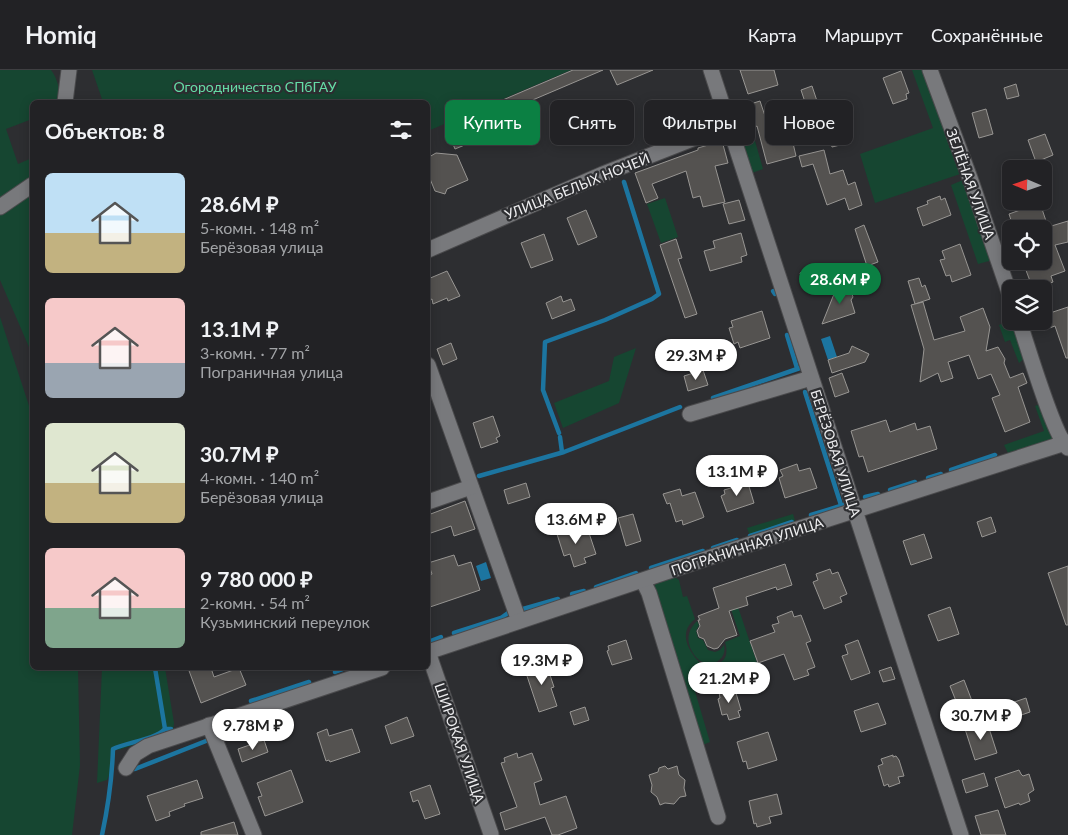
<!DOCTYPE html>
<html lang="ru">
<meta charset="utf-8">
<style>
body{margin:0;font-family:Lato,sans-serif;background:#2e2f32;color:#f1f3f6;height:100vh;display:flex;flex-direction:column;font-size:19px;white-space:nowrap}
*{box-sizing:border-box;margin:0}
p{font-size:16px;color:#a2a4a7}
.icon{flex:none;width:28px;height:28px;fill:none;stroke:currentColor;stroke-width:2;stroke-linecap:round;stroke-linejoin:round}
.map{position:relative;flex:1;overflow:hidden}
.panel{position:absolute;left:30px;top:30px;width:400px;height:570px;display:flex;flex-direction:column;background:#222225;border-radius:8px;box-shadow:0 2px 12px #0003,0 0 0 1px #3f3f42}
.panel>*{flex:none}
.banner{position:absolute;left:445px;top:30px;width:475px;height:45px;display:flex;gap:10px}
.needle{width:32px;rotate:272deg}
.controls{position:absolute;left:1002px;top:90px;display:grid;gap:10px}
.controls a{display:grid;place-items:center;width:50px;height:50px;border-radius:8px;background:#222225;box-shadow:0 2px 12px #0003,0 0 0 1px #3f3f42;font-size:25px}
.price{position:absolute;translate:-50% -42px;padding:0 11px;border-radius:18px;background:#fff;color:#222;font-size:16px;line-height:32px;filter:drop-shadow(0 1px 2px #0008)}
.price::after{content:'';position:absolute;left:50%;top:30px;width:15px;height:11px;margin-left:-8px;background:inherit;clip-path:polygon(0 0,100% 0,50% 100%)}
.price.active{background:#0b8043;color:#fff}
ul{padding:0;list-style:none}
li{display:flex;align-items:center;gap:15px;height:125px;padding:0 15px}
li span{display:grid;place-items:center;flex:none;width:140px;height:100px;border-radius:8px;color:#555}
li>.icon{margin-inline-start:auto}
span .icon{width:60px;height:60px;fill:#fffc;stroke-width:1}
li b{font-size:21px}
h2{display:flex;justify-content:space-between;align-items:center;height:60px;padding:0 15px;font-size:21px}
.pill{padding:0 18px;border-radius:8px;background:#222225;box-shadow:0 2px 12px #0003,0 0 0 1px #3f3f42;font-size:18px;line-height:45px}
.pill.active{background:#0b8043;color:#fff}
header{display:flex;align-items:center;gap:30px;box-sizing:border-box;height:70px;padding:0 25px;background:#222225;border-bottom:1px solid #3f3f42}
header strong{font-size:24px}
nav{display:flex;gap:28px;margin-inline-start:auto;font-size:18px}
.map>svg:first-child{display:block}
</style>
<header>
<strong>Homiq</strong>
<nav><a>Карта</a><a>Маршрут</a><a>Сохранённые</a></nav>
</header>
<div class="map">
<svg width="1068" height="765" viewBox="0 0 1068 765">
<rect width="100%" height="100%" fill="#2d2e31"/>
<!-- green -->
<g fill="#164631">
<path d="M0,0H51C58,9 60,21 60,32H32V49L6,59L18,94L32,88V284L0,210Z"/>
<polygon points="92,0 571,0 428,61 428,32 103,32"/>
<polygon points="912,0 924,0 963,103 875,133 860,84 933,58"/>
<polygon points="753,64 763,99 752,103 741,69"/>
<polygon points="963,110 991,187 989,191 978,194 951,115"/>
<polygon points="665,128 678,167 661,173 647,134"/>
<polygon points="0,247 32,345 32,598 78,598 80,695 72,765 0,765"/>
<polygon points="1009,251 1012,252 1025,288 1019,293 1010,270 1005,272 999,255"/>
<polygon points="636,278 619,333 563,358 554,333 609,311 614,287"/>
<polygon points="1043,333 1054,369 1010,387 1004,375 1044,361 1035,336"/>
<polygon points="793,444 796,454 753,469 750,466 747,458"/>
<path d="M673,506L679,510L683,527L687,526L695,549C677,563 689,582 702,595L701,599L696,603L697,606L702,608L706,604L704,600L706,596C722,595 730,589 725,572L740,566L731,539L738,537L758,596L694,618L710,672L700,676L653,522C654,510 663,509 673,506Z"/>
<path d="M697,551L699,555L696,561L698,568L703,570L708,580L715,582L720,580L724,575C727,586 717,596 705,593C695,590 686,575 689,564C690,559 693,555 697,551Z"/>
<polygon points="102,598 165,598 174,653 173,661 119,680 112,678 111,701 107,710 97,713"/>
</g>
<!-- water -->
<g fill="#1c75a0">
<polygon points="830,266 837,287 828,290 821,269"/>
<polygon points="486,492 491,508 481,511 476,496"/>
</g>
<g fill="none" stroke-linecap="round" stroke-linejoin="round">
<!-- stream -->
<g stroke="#1c75a0" stroke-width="4.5">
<polyline points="773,221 775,224"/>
<polyline points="787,265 797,298"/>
<polyline points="805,322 841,435"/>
<polyline points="713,328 800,298"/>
<polyline points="559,363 543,320 545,272 605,250 652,229 659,224 624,112"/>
<polyline points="560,367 562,382"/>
<polyline points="951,400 995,385"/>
<polyline points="479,406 564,382 680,337"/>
<polyline points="928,408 941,404"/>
<polyline points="890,420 915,412"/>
<polyline points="865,427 878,424"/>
<polyline points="811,445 847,434"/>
<polyline points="750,466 792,452"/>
<polyline points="713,478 737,470"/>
<polyline points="651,498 703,481"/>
<polyline points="596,517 636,503"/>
<polyline points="572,524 584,521"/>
<polyline points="523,539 558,529"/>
<polyline points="454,563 501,548 508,543"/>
<polyline points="428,572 441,567"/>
<polyline points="155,598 165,659"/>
<polyline points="335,602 346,598"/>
<polyline points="251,631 309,612"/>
<polyline points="131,699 135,699 206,671"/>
<path d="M102,765C108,737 112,708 113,679C128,672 154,670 165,659H171"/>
</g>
</g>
<!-- building -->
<g fill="#545250" stroke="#989693">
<polygon points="573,0 603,0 474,55 470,44"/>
<polygon points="610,0 653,0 617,15"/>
<polygon points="740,0 774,0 778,15 748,24"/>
<polygon points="901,1 909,23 906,24 907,29 893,34 883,8"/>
<polygon points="1016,14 1019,26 1007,29 1004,18"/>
<polygon points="812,16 818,34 807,38 801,20"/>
<polygon points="760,31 771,64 785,61 787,68 792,69 796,86 767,94 757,56 751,59 744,36"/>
<polygon points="986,39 993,64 979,68 972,43"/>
<polygon points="671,42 675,54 662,58 658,46"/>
<polygon points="463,49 472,72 455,79 446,57"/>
<polygon points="839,55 844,74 832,77 826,58"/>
<polygon points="1045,64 1053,85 1036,92 1028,70"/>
<polygon points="722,71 728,93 715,96 725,132 703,137 700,126 693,128 686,101 652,114 658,128 646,133 635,103 698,80 698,78"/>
<polygon points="824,80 830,104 843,100 848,115 855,112 862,135 849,140 845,128 827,135 813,94 802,97 799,86"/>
<polygon points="436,83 457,85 468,110 447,119 445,124 435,121 428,104 429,87"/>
<polygon points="940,126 941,130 945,128 951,145 923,156 917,138 928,134 927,131"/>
<polygon points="739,130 745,150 729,154 723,134"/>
<polygon points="1040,133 1048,157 1068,151 1068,172 1055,175 1065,201 1051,206 1053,212 1033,219 1024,195 1033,191 1044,191 1044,159 1014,159 1009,144"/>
<polygon points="586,140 597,167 578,175 567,148"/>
<polygon points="864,155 878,192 867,196 855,159"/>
<polygon points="741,163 747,185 741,187 742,192 710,201 704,181 715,178 713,171"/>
<polygon points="544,164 553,190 531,198 521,173"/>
<polygon points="676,169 682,188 678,189 697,244 685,248 660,175"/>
<polygon points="960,174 971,205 952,212 950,205 946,206 940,190 945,189 942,181"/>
<polygon points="813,199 818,214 806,218 800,203"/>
<polygon points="447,201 460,226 448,231 447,228 433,234 432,229 428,231 428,209"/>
<polygon points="919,208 922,217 925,215 930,229 915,234 908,211"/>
<polygon points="846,216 850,218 853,227 851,230 855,243 822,254 836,219"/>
<polygon points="561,226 563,232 571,229 575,240 552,249 546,233"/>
<polygon points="923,232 934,270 965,261 960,247 983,238 990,257 986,281 998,277 1005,289 1004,293 1010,308 1023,303 1027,313 1018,317 1030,352 1005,362 992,328 1000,325 991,304 978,309 969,285 948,292 953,308 941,312 938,303 920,312 924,279 911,235"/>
<polygon points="1068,237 1068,288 1066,288 1055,256 1044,260 1044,245"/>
<polygon points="762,241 770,268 740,278 738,272 734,274 729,258 733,257 731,251"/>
<polygon points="451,273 457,289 443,295 437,279"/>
<polygon points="852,276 869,284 865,292 832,303 828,290 849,283"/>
<polygon points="703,300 708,315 688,321 684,306"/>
<polygon points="842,303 849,322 835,327 829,308"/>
<polygon points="493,346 500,366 496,368 498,372 481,378 473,353"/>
<polygon points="886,350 890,362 915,353 917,360 930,356 937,379 868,402 863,386 859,387 851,361"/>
<polygon points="797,394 799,401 810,398 817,418 785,428 779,408 783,406 780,400"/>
<polygon points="526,413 530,427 508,434 504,420"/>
<polygon points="748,413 754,433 727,442 721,426 725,424 724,420"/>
<polygon points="680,419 682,426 695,422 704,447 702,448 683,455 682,450 676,452 670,433 667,434 663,424"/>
<polygon points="465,431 475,459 454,466 451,456 428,464 428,445"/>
<polygon points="633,444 641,471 626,476 618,448"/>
<polygon points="991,447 996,462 982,467 977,452"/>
<polygon points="572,456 574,464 580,463 581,465 589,463 596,484 584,488 586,493 574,497 570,484 564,486 556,461"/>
<polygon points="924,464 932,488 911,495 903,471"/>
<polygon points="454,485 458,496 471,492 480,520 430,537 428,529 428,506 432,504 428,493"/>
<polygon points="785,494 792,515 777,520 776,517 746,527 748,535 729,541 737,565 725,569 718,578 714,579 707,576 704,569 699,567 697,561 700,556 698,550 700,550 698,546 719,538 713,518"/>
<polygon points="1068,496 1068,555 1066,555 1048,503"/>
<polygon points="830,499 832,504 838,502 847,524 840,527 842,532 824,539 813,512 818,510 816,504"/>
<polygon points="950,537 959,564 938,571 928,545"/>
<polygon points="792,541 794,547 801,545 811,571 806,573 815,597 807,600 809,605 794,610 784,584 758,593 750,571 775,562 772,555 779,553 777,547"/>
<polygon points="626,570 632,589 612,595 607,581 609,580 608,576"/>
<polygon points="858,570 870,603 851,610 842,586 848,584 845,575"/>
<polygon points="545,590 554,617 551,618 557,636 539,642 525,600 534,597 533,593"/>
<polygon points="891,597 895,609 883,612 879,601"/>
<polygon points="188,598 211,598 214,607 239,598 246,615 201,633"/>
<polygon points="964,610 972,631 960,636 957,631 956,631 950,616"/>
<polygon points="732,618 734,624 736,623 741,640 738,641 740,647 729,650 727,644 722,645 718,629 720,628 719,622"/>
<polygon points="1026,628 1030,642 1007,650 1003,636"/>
<polygon points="878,633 886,654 861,662 854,641"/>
<polygon points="585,637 589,650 574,655 570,642"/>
<polygon points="407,647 414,666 391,674 385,656"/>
<polygon points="987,652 997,683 975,690 965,659"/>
<polygon points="327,659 329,666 352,659 360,682 330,692 329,690 326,691 317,663"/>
<polygon points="768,662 777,690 748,699 746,691 743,692 737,672"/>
<polygon points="264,670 268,682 242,692 238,679"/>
<polygon points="517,683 518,688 532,683 542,710 534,713 540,735 566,726 577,758 558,765 552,765 545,747 505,760 500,743 517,737 501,693 505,692 504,688"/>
<polygon points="893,685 893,687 896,686 899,690 904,706 898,707 900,713 889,717 888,714 884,716 878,696 883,694 881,689"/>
<polygon points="665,696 668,699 677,696 679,705 685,710 684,718 686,726 680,727 674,734 665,733 660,735 657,727 651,722 652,715 649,705 658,702 659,698"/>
<polygon points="291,700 303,732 265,746 258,727 262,726 257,713"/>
<polygon points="1019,700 1021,704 1023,706 1029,704 1034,720 1028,724 1030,731 1020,735 1019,733 1005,738 995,708"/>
<polygon points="984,703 988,716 966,723 962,710"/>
<polygon points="197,710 203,728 184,734 185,736 169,742 170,746 156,751 147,726"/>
<polygon points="430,715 440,744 425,749 418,730 413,732 410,722"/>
<polygon points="777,724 782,744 769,747 771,753 757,757 756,753 754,754 749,731"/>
<polygon points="998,740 1006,765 981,765 975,746"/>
<polygon points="234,752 238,765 201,765 201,762"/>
</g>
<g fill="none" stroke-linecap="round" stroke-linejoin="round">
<!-- minor casing -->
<g stroke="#4a4a4c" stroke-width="17">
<g id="minor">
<polyline points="711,0 961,765"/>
<polyline points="930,0 970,108 1011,228"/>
<polyline points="65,32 69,0"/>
<polyline points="0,137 32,115"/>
<polyline points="428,180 603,104 728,55"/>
<path d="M1019,251C1027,274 1054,367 1068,378"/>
<polyline points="428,295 519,551"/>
<polyline points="690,344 811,308"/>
<polyline points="428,432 471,417"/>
<polyline points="643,511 649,523 718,747"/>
<polyline points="428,582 732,480 1068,372"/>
<polyline points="428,582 491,764"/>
<polyline points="209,655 254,765"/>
<polyline points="126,698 135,684 148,676 382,598"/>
</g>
</g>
<!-- minor -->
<use href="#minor" stroke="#78797c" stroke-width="15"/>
</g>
<g text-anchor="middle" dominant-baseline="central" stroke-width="4.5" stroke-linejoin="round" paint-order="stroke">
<!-- park labels -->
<g font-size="14" fill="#65dca6" stroke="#2d2e31">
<text x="255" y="16">Огородничество СПбГАУ</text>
</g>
<!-- street labels -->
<g font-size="14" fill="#ededef" stroke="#2d2e31">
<text transform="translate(971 114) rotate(70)">ЗЕЛЁНАЯ УЛИЦА</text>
<text transform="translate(577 116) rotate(-22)">УЛИЦА БЕЛЫХ НОЧЕЙ</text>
<text transform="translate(836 383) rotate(72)">БЕРЁЗОВАЯ УЛИЦА</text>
<text transform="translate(747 476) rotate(-18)">ПОГРАНИЧНАЯ УЛИЦА</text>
<text transform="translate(460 673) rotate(71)">ШИРОКАЯ УЛИЦА</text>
</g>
</g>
</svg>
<div class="controls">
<a><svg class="needle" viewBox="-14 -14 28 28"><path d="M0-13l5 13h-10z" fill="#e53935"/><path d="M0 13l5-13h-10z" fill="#a2a4a7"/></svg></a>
<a><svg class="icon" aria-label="locate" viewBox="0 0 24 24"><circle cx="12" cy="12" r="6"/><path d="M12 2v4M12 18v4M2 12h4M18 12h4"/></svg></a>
<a><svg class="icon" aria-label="layers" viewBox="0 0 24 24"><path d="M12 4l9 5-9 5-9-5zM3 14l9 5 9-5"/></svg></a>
</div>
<b class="price active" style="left:840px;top:235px">28.6M ₽</b>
<b class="price" style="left:696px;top:311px">29.3M ₽</b>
<b class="price" style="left:737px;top:427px">13.1M ₽</b>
<b class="price" style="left:576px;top:475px">13.6M ₽</b>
<b class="price" style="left:542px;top:616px">19.3M ₽</b>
<b class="price" style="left:729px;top:634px">21.2M ₽</b>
<b class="price" style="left:981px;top:671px">30.7M ₽</b>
<b class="price" style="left:253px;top:681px">9.78M ₽</b>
<div class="banner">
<a class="pill active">Купить</a>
<a class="pill">Снять</a>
<a class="pill">Фильтры</a>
<a class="pill">Новое</a>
</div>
<section class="panel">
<h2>Объектов: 8<svg class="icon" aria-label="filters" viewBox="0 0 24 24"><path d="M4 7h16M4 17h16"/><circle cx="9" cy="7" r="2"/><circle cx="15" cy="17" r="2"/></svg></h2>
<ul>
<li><span style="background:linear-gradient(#bfe0f5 60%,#c2b280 0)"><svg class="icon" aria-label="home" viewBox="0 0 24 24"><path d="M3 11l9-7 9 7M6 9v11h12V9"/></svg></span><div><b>28.6M ₽</b><p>5-комн. · 148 m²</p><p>Берёзовая улица</p></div></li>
<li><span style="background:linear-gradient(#f6c9c9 65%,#9aa5b1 0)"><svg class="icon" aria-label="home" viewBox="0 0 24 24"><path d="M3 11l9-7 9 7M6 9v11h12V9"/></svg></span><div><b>13.1M ₽</b><p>3-комн. · 77 m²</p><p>Пограничная улица</p></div></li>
<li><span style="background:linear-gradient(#dfe7d0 60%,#c2b280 0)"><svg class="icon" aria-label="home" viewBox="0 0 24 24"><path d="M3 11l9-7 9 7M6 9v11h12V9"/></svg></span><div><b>30.7M ₽</b><p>4-комн. · 140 m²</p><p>Берёзовая улица</p></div></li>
<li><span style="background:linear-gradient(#f6c9c9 60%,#7fa58c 0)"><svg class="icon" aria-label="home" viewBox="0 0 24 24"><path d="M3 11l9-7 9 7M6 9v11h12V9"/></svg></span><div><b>9 780 000 ₽</b><p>2-комн. · 54 m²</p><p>Кузьминский переулок</p></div></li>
</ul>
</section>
</div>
